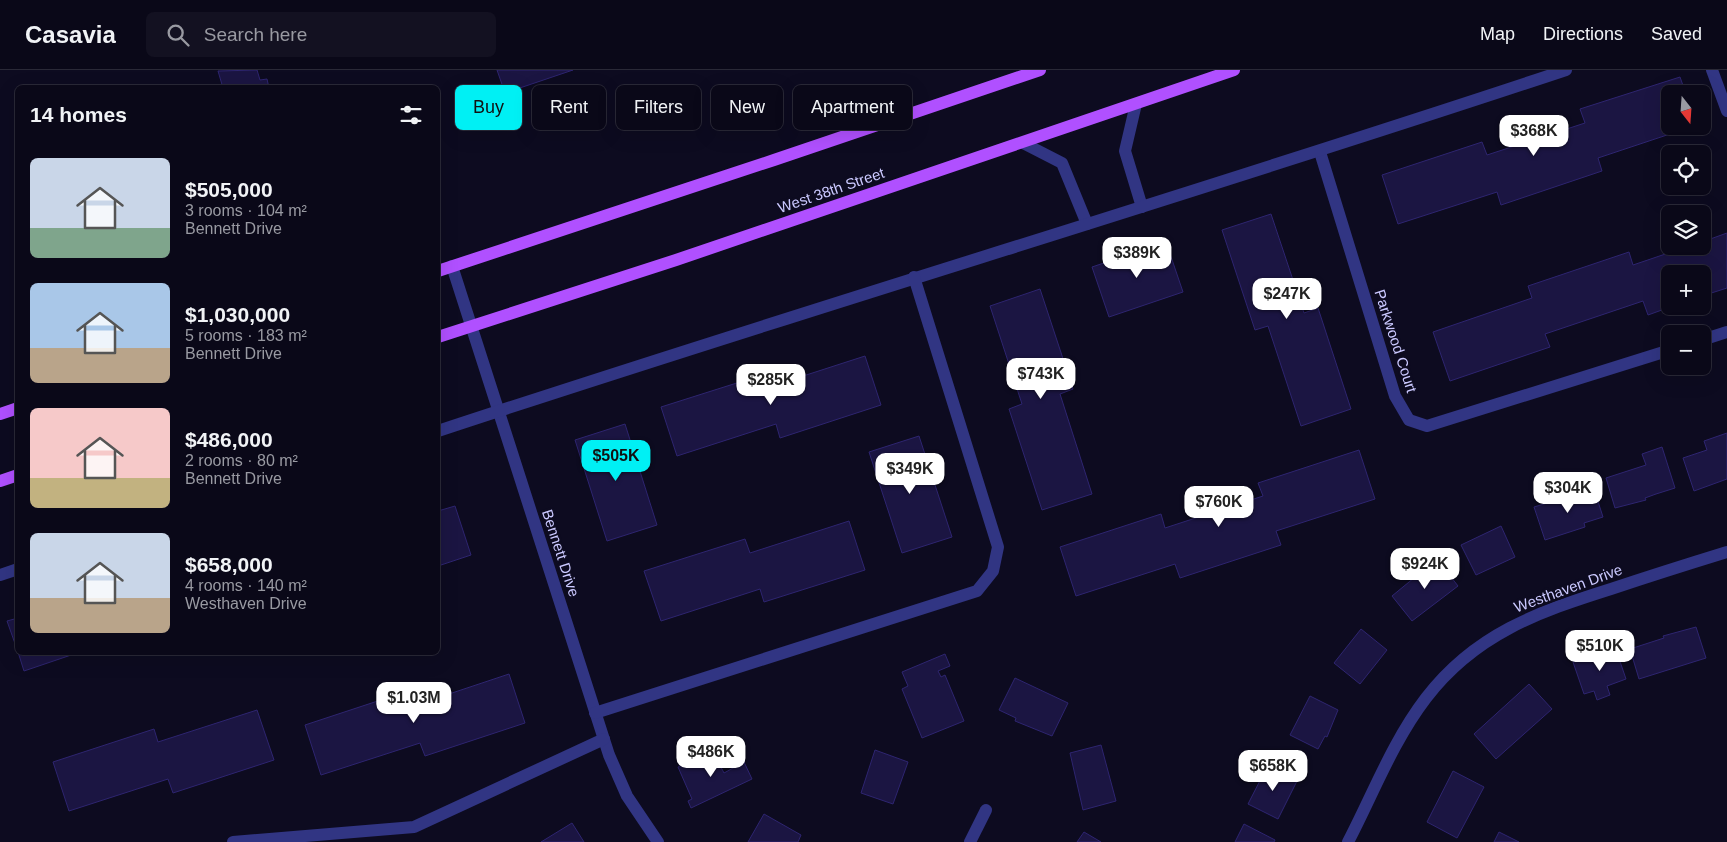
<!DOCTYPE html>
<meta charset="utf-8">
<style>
body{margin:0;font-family:Helvetica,sans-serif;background:#131121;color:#f1f3f6;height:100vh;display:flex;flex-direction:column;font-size:19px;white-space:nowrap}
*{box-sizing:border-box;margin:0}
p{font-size:16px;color:#999aa2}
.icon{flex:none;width:28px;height:28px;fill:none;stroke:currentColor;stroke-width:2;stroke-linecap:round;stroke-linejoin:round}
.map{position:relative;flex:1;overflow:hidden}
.details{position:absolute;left:15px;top:15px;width:425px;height:570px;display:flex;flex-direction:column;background:#0a0818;border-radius:8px;box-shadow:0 5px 20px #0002,0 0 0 1px #2a2937}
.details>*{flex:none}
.top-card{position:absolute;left:455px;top:15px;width:475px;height:45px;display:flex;gap:10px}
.needle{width:32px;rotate:163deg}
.tools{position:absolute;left:1661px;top:15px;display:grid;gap:10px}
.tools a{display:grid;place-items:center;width:50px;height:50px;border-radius:8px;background:#0a0818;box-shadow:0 5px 20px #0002,0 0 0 1px #2a2937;font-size:25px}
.price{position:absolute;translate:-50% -42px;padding:0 11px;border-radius:10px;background:#fff;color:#222;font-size:16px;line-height:32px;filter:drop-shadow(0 1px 2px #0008)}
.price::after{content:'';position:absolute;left:50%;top:30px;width:15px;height:11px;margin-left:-8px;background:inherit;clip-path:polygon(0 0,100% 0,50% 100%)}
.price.selected{background:#00f0f4;color:#111}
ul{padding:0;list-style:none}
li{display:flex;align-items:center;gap:15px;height:125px;padding:0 15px}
li span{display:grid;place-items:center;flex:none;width:140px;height:100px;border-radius:8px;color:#555}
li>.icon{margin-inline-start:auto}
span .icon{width:60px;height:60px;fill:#fffc;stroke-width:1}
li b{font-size:21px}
h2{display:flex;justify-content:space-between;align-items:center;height:60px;padding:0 15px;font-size:21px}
.pill{padding:0 18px;border-radius:8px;background:#0a0818;box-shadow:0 5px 20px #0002,0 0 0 1px #2a2937;font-size:18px;line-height:45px}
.pill.selected{background:#00f0f4;color:#111}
header{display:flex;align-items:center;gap:30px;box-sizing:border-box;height:70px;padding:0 25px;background:#0a0818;border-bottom:1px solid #2a2937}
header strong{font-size:24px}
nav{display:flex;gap:28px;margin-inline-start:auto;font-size:18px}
.search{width:350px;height:45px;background:#131121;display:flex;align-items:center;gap:12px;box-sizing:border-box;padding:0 18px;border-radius:8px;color:#999aa2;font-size:19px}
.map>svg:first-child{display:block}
</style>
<header>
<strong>Casavia</strong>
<div class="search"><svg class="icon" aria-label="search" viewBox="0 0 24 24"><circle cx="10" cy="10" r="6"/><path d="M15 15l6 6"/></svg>Search here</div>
<nav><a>Map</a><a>Directions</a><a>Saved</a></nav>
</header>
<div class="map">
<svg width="1727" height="772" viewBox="0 0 1727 772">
<rect width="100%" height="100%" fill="#0d0b20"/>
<!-- building -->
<g fill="#1b1542" stroke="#2e2570">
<polygon points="257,0 260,10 267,9 269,18 223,18 218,1"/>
<polygon points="497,0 573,0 505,23"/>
<polygon points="1680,7 1686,24 1670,24 1670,56 1694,56 1598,88 1602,101 1501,135 1497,122 1398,154 1382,105 1482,72 1487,85 1585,53 1580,39"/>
<polygon points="1271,144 1304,243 1318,238 1351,339 1301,356 1268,256 1255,260 1222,160"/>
<polygon points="1727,163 1727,218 1702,226 1702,204 1670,204 1670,236 1673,236 1648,245 1643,231 1545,264 1550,277 1450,311 1433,262 1532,228 1528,216 1629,182 1633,195 1689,176 1702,176 1702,172"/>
<polygon points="1166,172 1183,222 1109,247 1092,197"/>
<polygon points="1040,219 1073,319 1060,324 1092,424 1042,440 1009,339 1022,334 990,236"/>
<polygon points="865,286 881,335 780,368 776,354 677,386 661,337 762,305 766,318"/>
<polygon points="625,354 657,455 607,471 575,370"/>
<polygon points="1727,363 1727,409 1694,421 1683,388 1707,380 1704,371"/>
<polygon points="919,366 952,467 902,483 869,382"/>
<polygon points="1662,377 1675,418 1656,424 1645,428 1646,430 1615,438 1606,408 1646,395 1642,384"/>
<polygon points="1359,380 1375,429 1276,461 1281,475 1180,508 1175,494 1076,526 1060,477 1161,444 1165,458 1263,426 1258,413"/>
<polygon points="1594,419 1603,447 1584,453 1585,457 1545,470 1534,437"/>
<polygon points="455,436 471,485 438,496 438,441"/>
<polygon points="849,451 865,500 764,532 760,519 661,551 644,501 745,469 750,483"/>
<polygon points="1501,456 1515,487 1476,505 1461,475"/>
<polygon points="1437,489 1458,516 1412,551 1392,526"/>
<polygon points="18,548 18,582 7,551"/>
<polygon points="1696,557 1706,588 1639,609 1630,579 1664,568 1663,566"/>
<polygon points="1361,559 1387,580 1360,614 1334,593"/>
<polygon points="1615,577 1626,609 1607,616 1610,625 1597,630 1594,621 1584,624 1573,592"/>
<polygon points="18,582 80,582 24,601"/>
<polygon points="945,584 950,596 938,601 941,607 945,605 964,651 922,668 902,619 908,616 902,602"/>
<polygon points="509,604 525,653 425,686 420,673 321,705 305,655 405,622 410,637"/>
<polygon points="1015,608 1068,633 1052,666 1015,651 1016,648 999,640"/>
<polygon points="1529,614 1552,639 1496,689 1474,664"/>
<polygon points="1310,626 1338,640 1327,667 1325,666 1318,679 1290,665"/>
<polygon points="257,640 274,690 173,723 168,709 69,741 53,692 154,659 158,672"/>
<polygon points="1101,675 1116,731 1083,740 1070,683"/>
<polygon points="712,680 724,703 744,692 752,709 691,738 688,731 692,729 678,697"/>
<polygon points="875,680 908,692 893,734 861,723"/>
<polygon points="1268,695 1298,709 1278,749 1248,734"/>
<polygon points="1453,701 1484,717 1457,768 1427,752"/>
<polygon points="764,744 801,765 798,772 748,772"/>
<polygon points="572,753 584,772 541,772"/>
<polygon points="1244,754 1275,770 1274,772 1235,772"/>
<polygon points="1084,762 1101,772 1077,772"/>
<polygon points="1499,762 1519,772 1494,772"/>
</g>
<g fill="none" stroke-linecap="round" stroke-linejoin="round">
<!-- minor -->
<g stroke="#313583" stroke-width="12">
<polyline points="1712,0 1727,41"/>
<polyline points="1136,34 1125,81 1142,137"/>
<polyline points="1023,73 1062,93 1087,154"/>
<polyline points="1320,82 1395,326 1409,350 1427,356 1670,280"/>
<polyline points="452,196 609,685 627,726 658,772"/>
<polyline points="1702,270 1727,262"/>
<path d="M438,361C813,237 1191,125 1566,0"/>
<polyline points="0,505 18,499"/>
<polyline points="595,643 977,521 993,501 998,477 914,207"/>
<polyline points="233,772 414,757 604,669"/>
<polyline points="970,772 986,740"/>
<path d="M1348,772C1373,724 1393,671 1426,628C1475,564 1538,542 1611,519C1650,506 1688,494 1727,482"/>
</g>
<!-- primary -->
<g stroke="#b050ff" stroke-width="12">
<polyline points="438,201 774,90 1040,0"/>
<polyline points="438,267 676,190 1234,0"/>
<polyline points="0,344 18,338"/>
<polyline points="0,411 18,405"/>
</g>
</g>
<g text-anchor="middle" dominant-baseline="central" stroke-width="5" stroke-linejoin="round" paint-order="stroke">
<!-- street labels -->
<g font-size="15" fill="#cbc9ff" stroke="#0d0b20">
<text transform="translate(831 120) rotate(-19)">West 38th Street</text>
<text transform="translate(1396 271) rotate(72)">Parkwood Court</text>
<text transform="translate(561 483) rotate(72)">Bennett Drive</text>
<text transform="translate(1568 518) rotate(-20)">Westhaven Drive</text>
</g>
</g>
</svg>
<div class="tools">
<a><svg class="needle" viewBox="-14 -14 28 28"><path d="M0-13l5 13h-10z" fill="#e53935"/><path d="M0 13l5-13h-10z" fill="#999aa2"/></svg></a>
<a><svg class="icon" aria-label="locate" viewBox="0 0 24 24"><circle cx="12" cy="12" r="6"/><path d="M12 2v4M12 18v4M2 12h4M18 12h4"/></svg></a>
<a><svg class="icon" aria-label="layers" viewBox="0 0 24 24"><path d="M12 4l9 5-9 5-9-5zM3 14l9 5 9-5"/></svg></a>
<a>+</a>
<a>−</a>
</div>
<b class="price" style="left:1534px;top:87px">$368K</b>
<b class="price" style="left:1137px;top:209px">$389K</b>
<b class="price" style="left:1287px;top:250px">$247K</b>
<b class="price" style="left:1041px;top:330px">$743K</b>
<b class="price" style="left:771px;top:336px">$285K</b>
<b class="price selected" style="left:616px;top:412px">$505K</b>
<b class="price" style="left:910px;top:425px">$349K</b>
<b class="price" style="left:1568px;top:444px">$304K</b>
<b class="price" style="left:1219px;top:458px">$760K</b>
<b class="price" style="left:1425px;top:520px">$924K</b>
<b class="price" style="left:1600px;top:602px">$510K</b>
<b class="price" style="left:414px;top:654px">$1.03M</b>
<b class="price" style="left:711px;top:708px">$486K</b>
<b class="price" style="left:1273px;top:722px">$658K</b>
<div class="top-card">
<a class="pill selected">Buy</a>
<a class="pill">Rent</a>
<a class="pill">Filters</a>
<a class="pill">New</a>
<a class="pill">Apartment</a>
</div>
<section class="details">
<h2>14 homes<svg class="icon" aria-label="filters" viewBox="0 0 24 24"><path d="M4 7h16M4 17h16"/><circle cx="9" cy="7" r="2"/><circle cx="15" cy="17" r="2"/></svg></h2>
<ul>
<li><span style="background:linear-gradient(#c9d6e8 70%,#7fa58c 0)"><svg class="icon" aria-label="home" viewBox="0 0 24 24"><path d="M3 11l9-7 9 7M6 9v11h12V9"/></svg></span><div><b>$505,000</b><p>3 rooms · 104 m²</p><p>Bennett Drive</p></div></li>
<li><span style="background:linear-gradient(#a9c7e8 65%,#b9a48a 0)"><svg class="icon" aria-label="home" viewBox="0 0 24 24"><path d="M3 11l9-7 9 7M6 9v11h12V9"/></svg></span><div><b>$1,030,000</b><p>5 rooms · 183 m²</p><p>Bennett Drive</p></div></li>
<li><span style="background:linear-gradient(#f6c9c9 70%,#c2b280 0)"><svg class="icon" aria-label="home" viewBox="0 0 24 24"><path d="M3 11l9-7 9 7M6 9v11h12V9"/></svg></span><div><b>$486,000</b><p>2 rooms · 80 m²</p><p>Bennett Drive</p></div></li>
<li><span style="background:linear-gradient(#c9d6e8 65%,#b9a48a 0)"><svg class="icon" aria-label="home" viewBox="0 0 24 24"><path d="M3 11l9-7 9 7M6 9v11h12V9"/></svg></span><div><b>$658,000</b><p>4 rooms · 140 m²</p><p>Westhaven Drive</p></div></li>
</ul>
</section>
</div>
